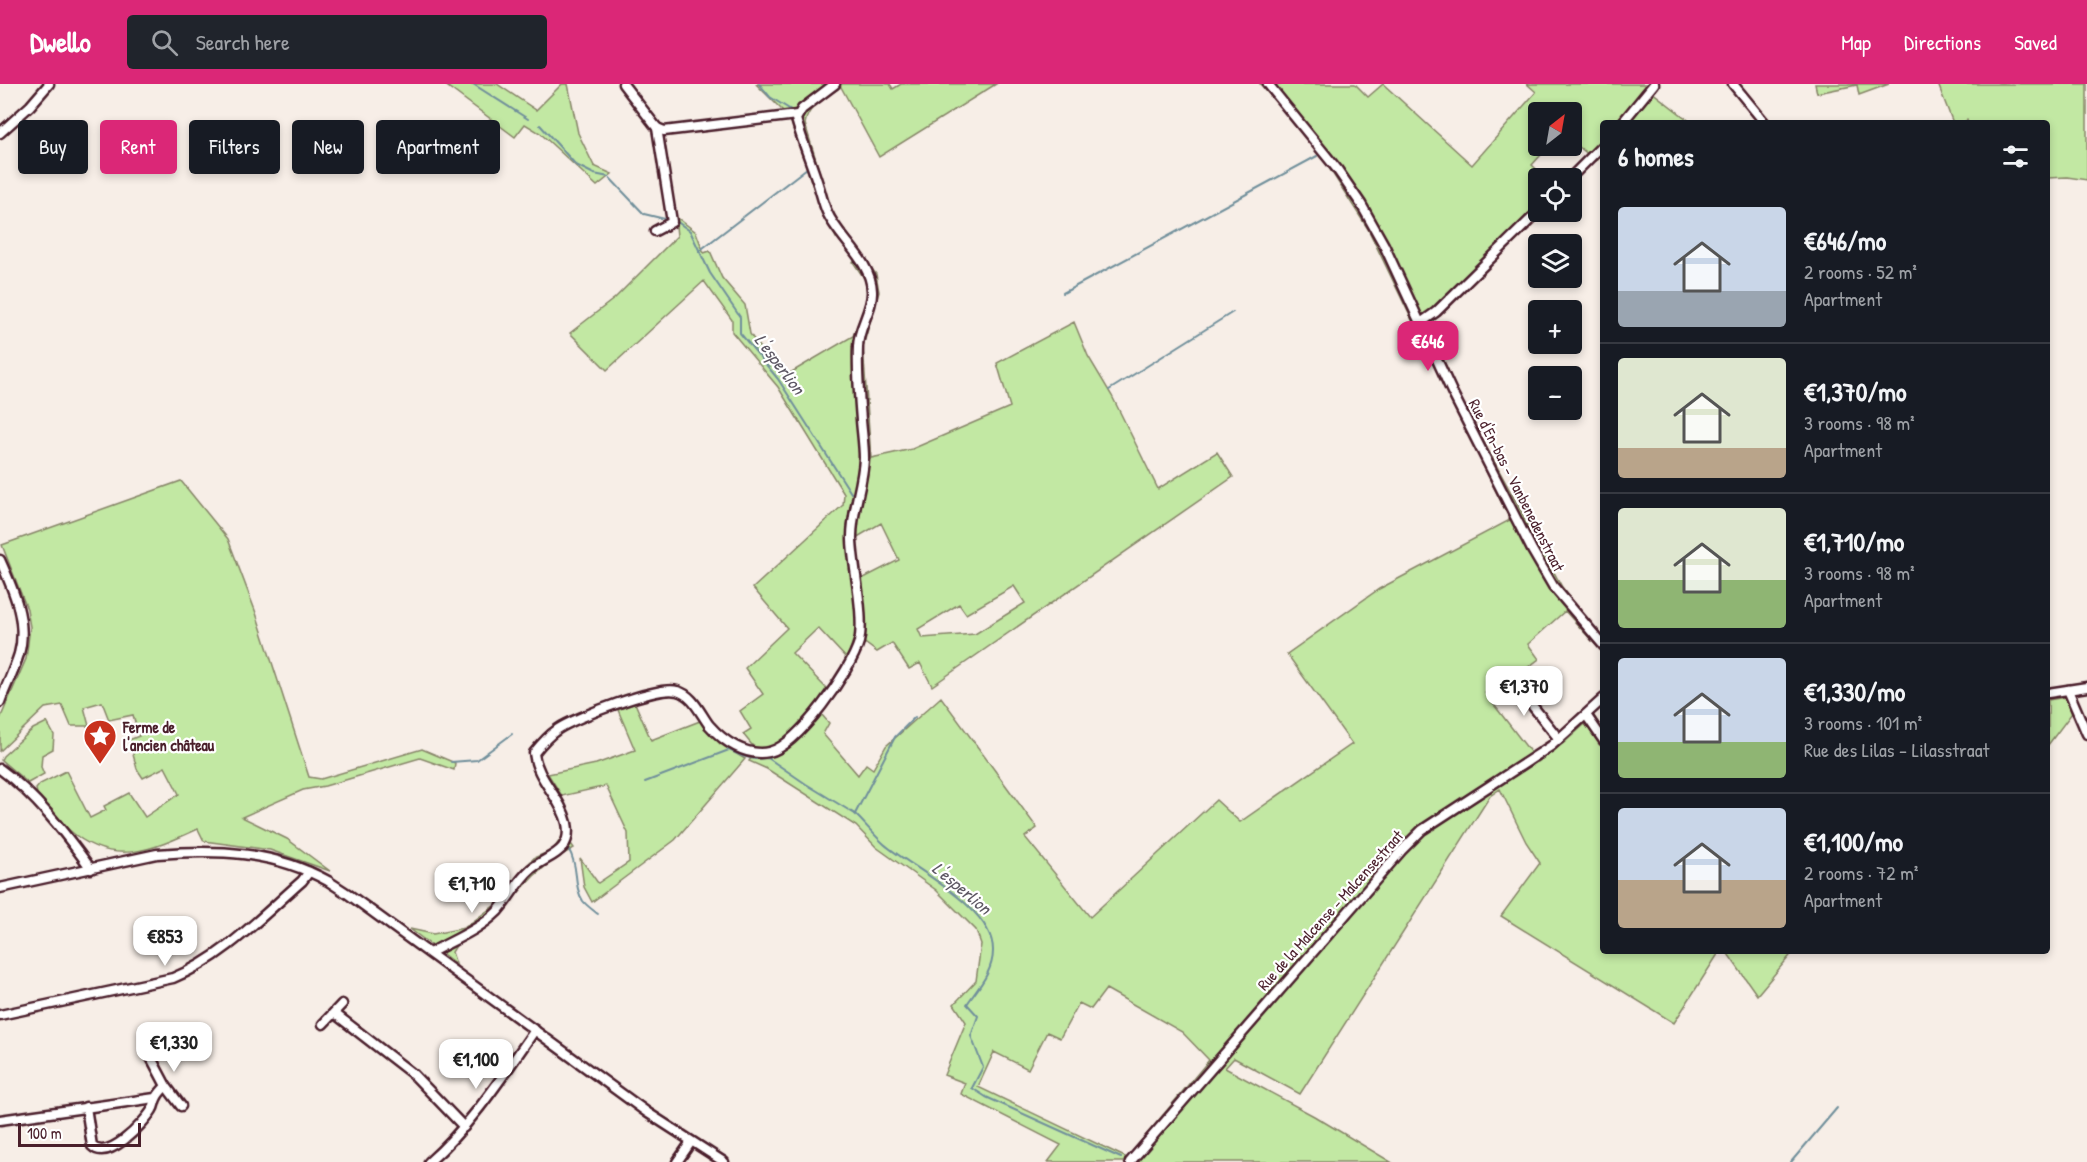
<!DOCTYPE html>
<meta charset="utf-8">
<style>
body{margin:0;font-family:"Patrick Hand",sans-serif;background:#20242c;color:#f1f3f6;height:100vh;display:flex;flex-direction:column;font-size:22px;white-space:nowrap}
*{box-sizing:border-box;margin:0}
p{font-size:20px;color:#9ea1a6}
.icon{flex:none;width:33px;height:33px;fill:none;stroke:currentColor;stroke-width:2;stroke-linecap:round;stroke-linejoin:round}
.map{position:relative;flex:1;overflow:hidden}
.panel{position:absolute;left:1600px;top:36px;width:450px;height:834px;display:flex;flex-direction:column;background:#171b24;border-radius:6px;box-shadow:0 3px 9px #0003}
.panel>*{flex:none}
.guide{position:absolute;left:18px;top:36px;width:570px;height:54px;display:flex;gap:12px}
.needle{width:39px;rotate:31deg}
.tools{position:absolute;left:1528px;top:18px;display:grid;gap:12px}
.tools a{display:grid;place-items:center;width:54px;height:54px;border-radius:6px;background:#171b24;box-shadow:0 3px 9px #0003;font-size:30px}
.scale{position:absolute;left:18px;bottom:15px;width:123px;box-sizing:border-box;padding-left:6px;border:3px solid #4a1f2b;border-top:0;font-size:16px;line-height:21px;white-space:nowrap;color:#4a1f2b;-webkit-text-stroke:4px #fff;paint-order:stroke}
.price{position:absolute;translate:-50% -51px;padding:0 14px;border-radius:12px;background:#fff;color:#222;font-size:20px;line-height:39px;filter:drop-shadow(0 2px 3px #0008)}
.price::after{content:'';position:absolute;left:50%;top:36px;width:18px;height:14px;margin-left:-9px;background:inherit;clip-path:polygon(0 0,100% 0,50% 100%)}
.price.selected{background:#db2777;color:#fff}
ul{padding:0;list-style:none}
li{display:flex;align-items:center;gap:18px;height:150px;padding:0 18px}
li+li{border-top:2px solid #363941}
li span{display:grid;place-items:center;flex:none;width:168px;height:120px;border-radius:6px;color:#555}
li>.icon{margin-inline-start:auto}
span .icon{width:72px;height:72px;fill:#fffc;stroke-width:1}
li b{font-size:26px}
h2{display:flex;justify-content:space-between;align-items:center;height:72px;padding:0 18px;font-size:26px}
.pill{padding:0 21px;border-radius:6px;background:#171b24;box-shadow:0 3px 9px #0003;font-size:21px;line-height:54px}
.pill.selected{background:#db2777;color:#fff}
header{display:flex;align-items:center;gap:36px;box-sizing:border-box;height:84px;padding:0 30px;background:#db2777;color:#fff}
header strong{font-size:28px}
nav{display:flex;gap:33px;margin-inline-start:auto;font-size:21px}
.search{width:420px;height:54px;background:#20242c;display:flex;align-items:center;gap:15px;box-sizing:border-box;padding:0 21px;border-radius:6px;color:#9ea1a6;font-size:22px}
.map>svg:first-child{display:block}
</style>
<header>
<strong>Dwello</strong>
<div class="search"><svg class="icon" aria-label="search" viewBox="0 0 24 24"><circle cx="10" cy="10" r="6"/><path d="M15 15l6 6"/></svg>Search here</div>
<nav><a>Map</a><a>Directions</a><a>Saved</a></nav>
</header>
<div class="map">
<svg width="2087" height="1078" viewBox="0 0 2087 1078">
<rect width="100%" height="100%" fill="#f7eee7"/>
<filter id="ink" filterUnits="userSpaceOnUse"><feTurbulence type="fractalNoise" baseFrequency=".0167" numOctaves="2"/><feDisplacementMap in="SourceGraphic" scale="12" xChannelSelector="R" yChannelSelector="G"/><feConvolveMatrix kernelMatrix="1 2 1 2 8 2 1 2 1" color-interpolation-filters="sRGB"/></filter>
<g filter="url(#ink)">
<!-- green -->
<g fill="#c2e8a3" stroke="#868467" stroke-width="1.5" fill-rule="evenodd">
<polygon points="444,0 497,0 536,26 562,0 568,0 578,49 594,82 612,90 597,102 540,49 525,40 515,53"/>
<path d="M756,0H890L893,5L901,0H996L879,73L841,3C827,13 807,22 805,40L830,122L843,147L836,154L814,106L791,38L794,26L784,28Z"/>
<polygon points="1260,0 1355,0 1368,13 1383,0 1472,81 1536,8 1527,0 1650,0 1647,4 1692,39 1604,39 1603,69 1596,77 1572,57 1572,28 1539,28 1539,62 1549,62 1532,81 1546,94 1539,94 1539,128 1546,128 1434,236 1425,242 1448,286 1439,292 1368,145 1317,65"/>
<polygon points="1815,0 1889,0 1859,11 1857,1 1817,9"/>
<polygon points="1938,0 2087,0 2087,96 2067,93 2048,94 2048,39 1968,39 1967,36 1962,39 1953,39"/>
<path d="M675,132L696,148L704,169L710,167L722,194L745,221L750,250L766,273L785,292L853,252L868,213L866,197L853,178L861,171L876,190L879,208L863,262L871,374L912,365L1010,323L997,279L1074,238L1088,272L1112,312L1158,405L1217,368L1233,393L932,602L920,579L909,585L892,559L877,568L866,560L853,557L847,575L818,544L792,569L828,606L815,623L829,639L823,650L858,691L866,680L873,685L886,662L941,613L1037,744L1025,753L1090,833L1216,716L1240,738L1352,660L1287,570L1379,505L1510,436L1460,334L1468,329L1562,503L1603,555V569L1565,527L1528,560L1539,575L1515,593L1512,590H1506L1485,609L1538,678L1565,658L1594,632L1603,647L1604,867H1720L1674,939L1501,832L1540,779L1526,758L1500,705L1490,712L1300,1010L1234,974L1225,984L1314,1032L1391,1078H1048L1061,1061L961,1010L965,999L944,991L966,938L954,920L976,897L981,860L976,846L936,806L876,763L856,742L767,685L749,677L753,672L760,671L743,650L751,645L740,627L763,610L745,584L787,544L753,504L843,421L844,410L778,303L732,248V236L704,197L607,286L570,249L615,214L677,152ZM881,439L899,476L854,499L849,458ZM1014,502L1025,519L975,550L922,554L918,545L959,520L966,530ZM1106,905L1182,948L1209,976L1127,1074L978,1003L994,968L1028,985L1047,948L1060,954L1079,919L1091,925Z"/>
<path d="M181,397L228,455L256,529L309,693L321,695L422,665L455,679L454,686L420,674L325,702L303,706L242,733L287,755L330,787L270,766L204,757L198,745C150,767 112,784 68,745C56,735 47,722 37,710L36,705L40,700L66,687L90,734L106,726L104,722L129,709L145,733L179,710L165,683L143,694L137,685L129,656L139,652L133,631L109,636L102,618L84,623L89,642H71L62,621L45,624L0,667V635L26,575L30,543L27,525L2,461Z"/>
<polygon points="2066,613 2072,629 2048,661 2048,616"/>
<polygon points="635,619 651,656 700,637 720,660 745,675 675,756 592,818 584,803 580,774 598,799 629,778 628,749 606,702 562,712 548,690 596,680 635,666 618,626"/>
<polygon points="47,638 54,651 53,665 42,671 41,683 44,690 28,699 1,676 3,672 33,645"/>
<polygon points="564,750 574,764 553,776 534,792 487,842 459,857 452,868 456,880 410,845 433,850 464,844 495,821 517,792 534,774 553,766"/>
<polygon points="1726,867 1794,867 1757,911"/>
</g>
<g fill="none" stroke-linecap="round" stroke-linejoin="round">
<!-- stream -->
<g stroke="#708f9b" stroke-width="2">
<polyline points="473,0 528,35"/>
<polyline points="759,0 770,13 791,26"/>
<polyline points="540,41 576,81 594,90 609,93 644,130 669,136"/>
<polyline points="676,137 690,147 710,189 740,233 740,249 778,295 851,409"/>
<polyline points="699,167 807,84"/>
<polyline points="1063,209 1317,72"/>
<polyline points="1109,306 1233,228"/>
<path d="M915,633L895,653L855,730C865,740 874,751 884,760C914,786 994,823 993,867C993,888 978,904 967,920L978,932L971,952L983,983L972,1004L986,1013L1121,1074"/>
<polyline points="451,678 477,676 512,650"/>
<polyline points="645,698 729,666 742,672 755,675 768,674 806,700 855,730"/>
<path d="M569,766C579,782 573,802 583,817C587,822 593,826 598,830"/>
<polyline points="1791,1078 1837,1024"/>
</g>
<!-- minor casing -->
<g stroke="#4a1f2b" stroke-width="13">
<g id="minor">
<polyline points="623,0 657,44 664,47 797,31"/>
<polyline points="1268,0 1337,85 1361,120 1384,161 1452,308 1532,466 1553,502 1604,562"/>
<polyline points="1733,0 1765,39"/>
<polyline points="1622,39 1654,0"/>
<polyline points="0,49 30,22 49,0"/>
<polyline points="1570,94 1604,60"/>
<polyline points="655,147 672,138 657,44"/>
<polyline points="1419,240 1436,228 1539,127"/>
<path d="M0,476C13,505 28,538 19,570C14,586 6,602 0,618"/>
<polyline points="1510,594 1559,655"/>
<polyline points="2068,606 2087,650"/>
<polyline points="2048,609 2087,603"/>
<polyline points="1586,631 1604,657"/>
<path d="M0,685C36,711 65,749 91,785"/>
<path d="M0,804L157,770C217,765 274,767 328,797C341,805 354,814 366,823L648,1029L724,1078"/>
<path d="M430,869C451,857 479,846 497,828C509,815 517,797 531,785C548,771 573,769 567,739C561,713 537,696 534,669C541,660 548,652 558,645C574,634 659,601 677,607C693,611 700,629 709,641C723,657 746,673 769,668C798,662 851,586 859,558C865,532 853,484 852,456C851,428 863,402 864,374C864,362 862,349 861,336C859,312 857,287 858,263C858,243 873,226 872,207C871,176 838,154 827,128C823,119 821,109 818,100C811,78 802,57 796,35L802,25L835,0"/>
<polyline points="334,929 414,991 464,1043"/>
<path d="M0,931L173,894C223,874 262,832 302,797L309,788"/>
<polyline points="323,940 342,920"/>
<polyline points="148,968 166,1002 181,1022"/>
<path d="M86,1023L92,1062C108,1078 143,1040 152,1026C155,1022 154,1017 157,1013C159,1009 163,1005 166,1002"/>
<polyline points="0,1036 155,1014"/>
<path d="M429,1078C472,1040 502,993 535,946"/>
<polyline points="677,1078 691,1058"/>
<polyline points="1130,1078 1401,767 1422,746 1551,662 1604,614"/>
</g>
</g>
<!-- minor -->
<use href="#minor" stroke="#fff" stroke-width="8"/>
</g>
</g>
<!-- icons -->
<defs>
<g id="sight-pin" transform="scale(1.725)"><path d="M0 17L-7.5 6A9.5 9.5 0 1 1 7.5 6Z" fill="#c8321e" stroke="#fff"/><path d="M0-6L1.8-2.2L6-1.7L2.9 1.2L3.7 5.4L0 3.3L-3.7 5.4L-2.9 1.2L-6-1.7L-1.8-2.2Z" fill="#fff"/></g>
</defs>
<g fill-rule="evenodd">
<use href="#sight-pin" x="100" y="652"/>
</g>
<g text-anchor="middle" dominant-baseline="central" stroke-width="4.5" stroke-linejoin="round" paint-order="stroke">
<!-- street labels -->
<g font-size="16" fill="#4a1f2b" stroke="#fff">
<text transform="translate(1517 401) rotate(63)">Rue d'En-bas - Vanbenedenstraat</text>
<text transform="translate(1330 826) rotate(-48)">Rue de la Malcense - Malcensestraat</text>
</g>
<!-- poi labels -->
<g font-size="16" font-weight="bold" fill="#4a1f2b" stroke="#fff" text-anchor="start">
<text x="123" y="643">Ferme de<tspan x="123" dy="18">l'ancien château</tspan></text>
</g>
<!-- water labels -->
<g font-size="18" font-style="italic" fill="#5d5763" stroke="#fff">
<text transform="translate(780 280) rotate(53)">L'esperlion</text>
<text transform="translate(962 804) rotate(40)">L'esperlion</text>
</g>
</g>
</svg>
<div class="tools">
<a><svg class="needle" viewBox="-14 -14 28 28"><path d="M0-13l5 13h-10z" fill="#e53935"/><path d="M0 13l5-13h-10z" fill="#9ea1a6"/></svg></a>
<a><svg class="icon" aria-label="locate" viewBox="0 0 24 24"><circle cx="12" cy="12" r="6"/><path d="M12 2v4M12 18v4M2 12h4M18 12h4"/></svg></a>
<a><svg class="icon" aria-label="layers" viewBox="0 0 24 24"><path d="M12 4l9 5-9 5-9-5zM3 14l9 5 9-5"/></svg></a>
<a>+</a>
<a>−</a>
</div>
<div class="scale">100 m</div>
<b class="price selected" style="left:1428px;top:288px">€646</b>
<b class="price" style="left:1524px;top:633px">€1,370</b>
<b class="price" style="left:472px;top:830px">€1,710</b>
<b class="price" style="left:165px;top:883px">€853</b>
<b class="price" style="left:174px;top:989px">€1,330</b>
<b class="price" style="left:476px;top:1006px">€1,100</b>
<div class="guide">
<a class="pill">Buy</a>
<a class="pill selected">Rent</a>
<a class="pill">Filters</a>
<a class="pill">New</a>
<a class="pill">Apartment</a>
</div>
<section class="panel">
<h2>6 homes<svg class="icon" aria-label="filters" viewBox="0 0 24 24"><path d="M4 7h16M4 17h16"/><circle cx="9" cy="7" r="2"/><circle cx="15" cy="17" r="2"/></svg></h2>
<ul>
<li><span style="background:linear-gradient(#c9d6e8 70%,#9aa5b1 0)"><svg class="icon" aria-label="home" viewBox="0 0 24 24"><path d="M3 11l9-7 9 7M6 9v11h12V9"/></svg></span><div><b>€646/mo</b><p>2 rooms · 52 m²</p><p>Apartment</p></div></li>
<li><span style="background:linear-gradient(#dfe7d0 75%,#b9a48a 0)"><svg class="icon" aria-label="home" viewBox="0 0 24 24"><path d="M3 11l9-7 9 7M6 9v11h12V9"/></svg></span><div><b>€1,370/mo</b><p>3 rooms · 98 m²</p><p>Apartment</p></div></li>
<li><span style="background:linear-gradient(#dfe7d0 60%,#8fb573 0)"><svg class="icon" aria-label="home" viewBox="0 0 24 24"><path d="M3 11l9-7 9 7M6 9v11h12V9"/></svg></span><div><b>€1,710/mo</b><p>3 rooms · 98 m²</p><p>Apartment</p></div></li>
<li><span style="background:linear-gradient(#c9d6e8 70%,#8fb573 0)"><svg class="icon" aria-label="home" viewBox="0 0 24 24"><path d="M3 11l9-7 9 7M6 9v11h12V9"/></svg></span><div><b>€1,330/mo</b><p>3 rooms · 101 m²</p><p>Rue des Lilas - Lilasstraat</p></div></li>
<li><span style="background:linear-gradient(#c9d6e8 60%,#b9a48a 0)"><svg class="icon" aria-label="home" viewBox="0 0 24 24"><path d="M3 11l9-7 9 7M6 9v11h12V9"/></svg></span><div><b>€1,100/mo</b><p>2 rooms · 72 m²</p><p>Apartment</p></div></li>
</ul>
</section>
</div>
